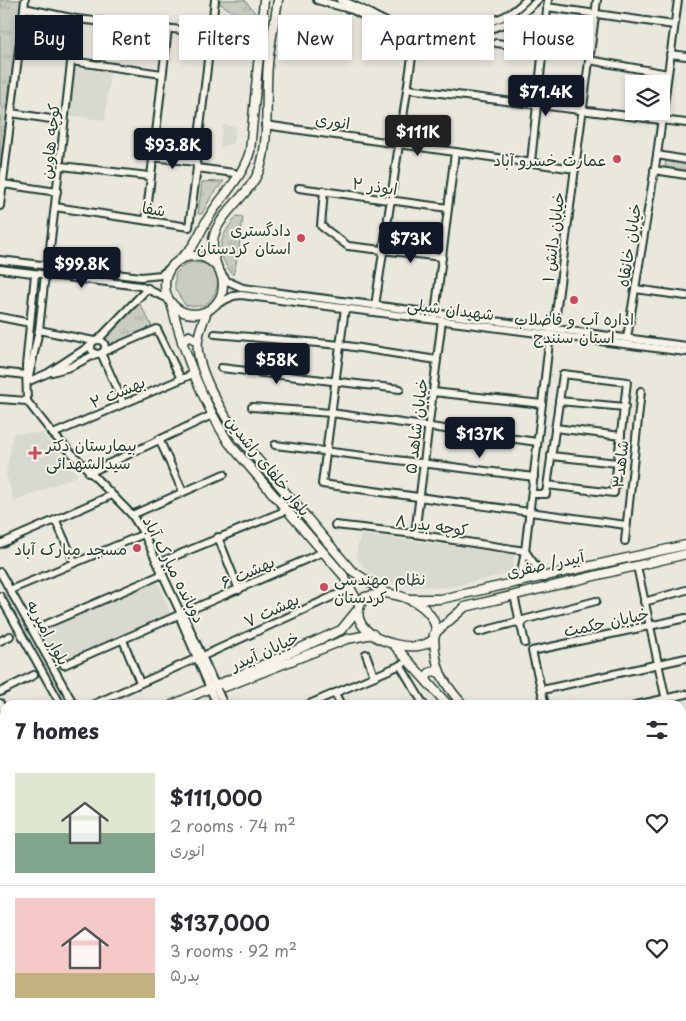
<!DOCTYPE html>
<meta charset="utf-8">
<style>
body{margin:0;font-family:"Playpen Sans","Playpen Sans Arabic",sans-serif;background:#f2f2f3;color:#2b2b33;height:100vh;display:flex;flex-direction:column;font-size:19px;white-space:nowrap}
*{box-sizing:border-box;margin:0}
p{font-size:16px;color:#7c7c81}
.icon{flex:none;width:28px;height:28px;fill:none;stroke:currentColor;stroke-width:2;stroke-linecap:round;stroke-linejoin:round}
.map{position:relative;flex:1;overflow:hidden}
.side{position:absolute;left:0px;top:700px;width:686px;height:321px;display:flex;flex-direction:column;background:#fff;border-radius:15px 15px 0 0;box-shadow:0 2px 8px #0003}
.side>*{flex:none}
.guide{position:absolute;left:15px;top:15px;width:656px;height:45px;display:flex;gap:10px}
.fabs{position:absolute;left:625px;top:75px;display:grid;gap:10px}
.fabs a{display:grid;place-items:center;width:45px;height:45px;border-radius:0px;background:#fff;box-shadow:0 2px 8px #0003;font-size:25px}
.price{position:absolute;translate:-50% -42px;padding:0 11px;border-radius:5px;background:#111827;color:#fff;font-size:16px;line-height:32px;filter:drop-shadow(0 1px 2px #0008)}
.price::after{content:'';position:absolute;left:50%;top:30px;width:15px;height:11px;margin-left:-8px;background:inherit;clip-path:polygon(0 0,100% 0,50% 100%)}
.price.active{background:#222;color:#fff}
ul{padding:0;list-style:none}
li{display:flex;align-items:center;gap:15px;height:125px;padding:0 15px}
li+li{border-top:1px solid #e1e1e2}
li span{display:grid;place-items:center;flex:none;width:140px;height:100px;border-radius:0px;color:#555}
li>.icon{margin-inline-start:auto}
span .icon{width:60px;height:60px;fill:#fffc;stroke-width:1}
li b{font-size:21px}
h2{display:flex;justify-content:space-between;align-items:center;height:60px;padding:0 15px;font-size:21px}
.pill{padding:0 18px;border-radius:0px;background:#fff;box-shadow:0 2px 8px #0003;font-size:18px;line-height:45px}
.pill.active{background:#111827;color:#fff}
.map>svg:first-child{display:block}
</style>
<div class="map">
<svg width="686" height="1021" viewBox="0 0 686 1021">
<defs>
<pattern id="park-tufts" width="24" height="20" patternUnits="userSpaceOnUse" patternTransform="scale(1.25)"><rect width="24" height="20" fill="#c8ccc1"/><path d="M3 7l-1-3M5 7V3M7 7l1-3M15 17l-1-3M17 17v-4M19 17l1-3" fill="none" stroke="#abb0a6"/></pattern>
</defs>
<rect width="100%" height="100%" fill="#eae8dd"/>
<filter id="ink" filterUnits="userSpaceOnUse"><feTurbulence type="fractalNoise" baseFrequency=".02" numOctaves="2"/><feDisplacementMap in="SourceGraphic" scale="10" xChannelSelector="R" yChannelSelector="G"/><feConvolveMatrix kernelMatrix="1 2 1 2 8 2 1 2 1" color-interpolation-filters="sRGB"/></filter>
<g filter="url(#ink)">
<!-- built -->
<g fill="#d9dacf">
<polygon points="77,68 110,72 105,120 70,116 75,70"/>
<polygon points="223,125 236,127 233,144 220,147"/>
<polygon points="13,433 42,433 78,475 14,502 6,474"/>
<polygon points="360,534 515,554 512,573 446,588 405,586 381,580 368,572 356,557"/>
<polygon points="157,581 171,614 59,662 42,634 43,630"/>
<polygon points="531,1016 578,1016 580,1021 533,1021"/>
</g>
<!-- grass -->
<path fill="#c8ccc1" stroke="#74847a" d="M192,262C197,263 204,263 208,265C224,274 218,297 204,305C199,307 190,306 185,305L175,289V274L184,265Z"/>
<!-- park -->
<g fill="url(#park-tufts)" stroke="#74847a">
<polygon points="1,0 21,0 0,166 0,17"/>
<path d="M220,0H245L259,18L253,41C246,26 236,11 220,4Z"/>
<polygon points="666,158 686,161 686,173 665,170"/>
<polygon points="224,181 211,197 202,214 198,214 202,182"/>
<path d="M237,216L243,217C240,237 239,255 233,275C214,252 219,237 237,216Z"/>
<polygon points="140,304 153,328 108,347 104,339"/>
<polygon points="0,882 5,886 5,1016 384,1016 385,1021 0,1021"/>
<polygon points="681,928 686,929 686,964 682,965"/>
</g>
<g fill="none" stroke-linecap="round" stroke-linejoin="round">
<!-- minor casing -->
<g stroke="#1f3d34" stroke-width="10">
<g id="minor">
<polyline points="215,0 196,162 197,168 234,173"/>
<polyline points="317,0 353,10 394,32 416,36 460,34 493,28 515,20 538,0"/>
<path d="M340,0C361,6 379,21 399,27C424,35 481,27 505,16C513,12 520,6 526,0"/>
<polyline points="547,7 674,25"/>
<polyline points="24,8 76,19 211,33"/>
<polyline points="496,43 543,49"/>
<polyline points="670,54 686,56"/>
<polyline points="589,60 668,74"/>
<polyline points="71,61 162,74"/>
<polyline points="408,89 686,123"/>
<polyline points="11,113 64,121"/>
<polyline points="265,125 575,169"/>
<polyline points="657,155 686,160"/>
<polyline points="152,157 196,162"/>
<polyline points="531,162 548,0"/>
<polyline points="61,166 149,176"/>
<polyline points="654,170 686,175"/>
<polyline points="3,184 57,192"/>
<polyline points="299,188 448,208"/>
<polyline points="324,191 321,226 348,246 442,257"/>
<polyline points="0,206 25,0"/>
<polyline points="55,207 189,227 197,168"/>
<polyline points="146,220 168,28"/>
<polyline points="0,260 141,277 161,275 171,267"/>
<polyline points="48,266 76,19"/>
<polyline points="0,269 140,286 169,299"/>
<polyline points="221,273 227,281 243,288 686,346"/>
<polyline points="35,274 26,366 27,401 53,434 132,515 144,534 181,614 185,618 224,705"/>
<polyline points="635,289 686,296"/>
<polyline points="215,305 233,296 241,295 686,352"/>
<polyline points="375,306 416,30"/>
<polyline points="345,308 322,484 626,525"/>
<polyline points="435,314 455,152"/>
<polyline points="0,317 30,323"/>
<polyline points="554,329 597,0"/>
<polyline points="39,330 94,341"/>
<polyline points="215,334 341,345 437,360"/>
<polyline points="627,338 657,155 678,0"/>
<polyline points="98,340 148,288"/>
<circle cx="98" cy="347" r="7"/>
<polyline points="103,352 157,329 181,379"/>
<polyline points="101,353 123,403"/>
<polyline points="221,368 400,389"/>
<polyline points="0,372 26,375"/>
<polyline points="52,372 70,367 96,354"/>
<polyline points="28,381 39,330 45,275"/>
<polyline points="27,382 48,373 91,345"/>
<polyline points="433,392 542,404"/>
<polyline points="0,399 27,401"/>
<polyline points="559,401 625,407"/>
<polyline points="252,407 331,413 537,442"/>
<polyline points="555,428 621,436"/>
<polyline points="53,434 193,374"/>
<polyline points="159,439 183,492"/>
<polyline points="275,445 534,477"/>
<polyline points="551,456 618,463"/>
<polyline points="89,473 212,415"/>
<path d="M532,494H546C552,454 557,414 563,374L627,382L614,493L547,485"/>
<polyline points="132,515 224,474"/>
<polyline points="56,521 74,561"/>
<polyline points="335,525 415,534 525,551"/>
<polyline points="415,534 442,320"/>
<polyline points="218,537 239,590"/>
<polyline points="625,541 641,391"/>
<polyline points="0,544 112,495"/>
<polyline points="525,551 544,578"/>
<polyline points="158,563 287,510"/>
<polyline points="637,566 667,705"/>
<polyline points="0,572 74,705"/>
<polyline points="519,583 525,551 550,334"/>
<polyline points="10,590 144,534"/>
<polyline points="514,595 519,618"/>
<polyline points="0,596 61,705"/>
<polyline points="644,602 686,590"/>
<polyline points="181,614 181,620 217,705"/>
<polyline points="523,620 596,601"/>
<polyline points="521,625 523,622 519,618 517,622 521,625 525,643"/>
<polyline points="33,630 163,574"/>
<polyline points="479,632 517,622"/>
<polyline points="123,640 140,683"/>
<polyline points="0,641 10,636"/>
<polyline points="366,654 374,676"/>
<polyline points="203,656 351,588"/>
<polyline points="64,665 323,552"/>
<polyline points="400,665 424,705"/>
<polyline points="542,690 686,658"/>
<polyline points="0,692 34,675"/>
<polyline points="335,693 341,705"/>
<polyline points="0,703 5,713"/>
<polyline points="92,705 197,658"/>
<polyline points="307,705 403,664"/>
<polyline points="545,705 532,651 686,618"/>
<polyline points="636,705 686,694"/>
<polyline points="681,730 686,729"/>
<polyline points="0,740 5,737"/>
<polyline points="681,773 686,795"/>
<polyline points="511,1016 514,1021"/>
<polyline points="585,1016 586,1021"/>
</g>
</g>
<!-- major casing -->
<g stroke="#1f3d34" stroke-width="11">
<g id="major">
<circle cx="194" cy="285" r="29"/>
<path d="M181,258C196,247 199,232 209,217C223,194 243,177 250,151L264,0"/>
<path d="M217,266C198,221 245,205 259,171C270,143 265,95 268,64C270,43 275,21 278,0"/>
<path d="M171,303C184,354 201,399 229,443L343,575L359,604"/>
<path d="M207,311C204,320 199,330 198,340C194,367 223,413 237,435L351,570L386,593"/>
<polyline points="182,342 189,336 197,341"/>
<path d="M386,593C403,596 422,601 432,618C460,669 328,644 365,597Z"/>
<polyline points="408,599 441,599 686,545"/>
<polyline points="434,634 465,607 686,554"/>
<path d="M434,636C435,669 441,680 463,705"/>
<polyline points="394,645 448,705"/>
<polyline points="428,683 426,678 429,673 434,671 439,673"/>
<polyline points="225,687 347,639 373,634"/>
<polyline points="172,705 341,630 359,608"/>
<polyline points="0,812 5,837"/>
<polyline points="5,852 5,860"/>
<polyline points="681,896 686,896"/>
<polyline points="681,902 686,905"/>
<polyline points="681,919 686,921"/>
<polyline points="389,1016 391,1021"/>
<polyline points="400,1016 401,1021"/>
<polyline points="668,1016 668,1021"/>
</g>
</g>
<!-- minor -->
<use href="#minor" stroke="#f7f3e8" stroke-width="6"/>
<!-- major -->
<use href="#major" stroke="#f7f3e8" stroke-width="8"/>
</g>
</g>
<!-- markers -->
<g fill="#d1495b" stroke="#f7f3e8" stroke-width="2">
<circle cx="617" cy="159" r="5"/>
<circle cx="301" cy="238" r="5"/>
<circle cx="574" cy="300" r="5"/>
<path d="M32.5 445.5h5v5h5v5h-5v5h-5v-5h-5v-5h5z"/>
<circle cx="137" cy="548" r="5"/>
<circle cx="324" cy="587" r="5"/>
</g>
<g text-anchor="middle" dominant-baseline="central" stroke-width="4" stroke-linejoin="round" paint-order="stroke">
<!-- street labels -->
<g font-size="16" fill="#1f3d34" stroke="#f7f3e8">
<text transform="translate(333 120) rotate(8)">انوری</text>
<text transform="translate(49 141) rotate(-84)">کوچه هاوین</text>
<text transform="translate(375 185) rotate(8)">ابوذر ۲</text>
<text transform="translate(154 208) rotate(9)">شفا</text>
<text transform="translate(552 237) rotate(-83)">خیابان دانش ۱</text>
<text transform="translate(628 245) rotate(-81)">خیابان خانقاه</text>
<text transform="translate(451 308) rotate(7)">شهیدان شبلی</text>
<text transform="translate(117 391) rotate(-23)">بهشت ۲</text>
<text transform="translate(415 426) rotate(-83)">خیابان شاهد ۵</text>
<text transform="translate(619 464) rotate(-84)">شاهد۳</text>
<text transform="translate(269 465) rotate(51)">بلوار خلفای راشدین</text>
<text transform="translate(432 524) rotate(8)">کوچه بدر ۸</text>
<text transform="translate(545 563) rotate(-12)">آبیدر/ صفری</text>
<text transform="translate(175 569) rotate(63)">دوبانده مبارک آباد</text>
<text transform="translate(247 571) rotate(-24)">بهشت ۶</text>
<text transform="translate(271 609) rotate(-25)">بهشت ۷</text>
<text transform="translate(606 621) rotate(-12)">خیابان حکمت</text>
<text transform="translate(49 632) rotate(61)">بلوار امیریه</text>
<text transform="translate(264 650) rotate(-24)">خیابان آبیدر</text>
</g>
<!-- poi labels -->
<g font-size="16" fill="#1f3d34" stroke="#f7f3e8" text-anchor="end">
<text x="607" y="159">عمارت خسرو آباد</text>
<text x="291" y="229">دادگستری<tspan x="291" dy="18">استان کردستان</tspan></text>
<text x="574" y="318" text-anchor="middle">اداره آب و فاضلاب<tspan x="574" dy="18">استان سنندج</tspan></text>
<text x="46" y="444" text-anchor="start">بیمارستان دکتر<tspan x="46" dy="18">سیدالشهدائی</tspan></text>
<text x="127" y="548">مسجد مبارک آباد</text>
<text x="334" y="578" text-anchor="start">نظام مهندسی<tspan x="334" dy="18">کردستان</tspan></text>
</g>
</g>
</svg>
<div class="fabs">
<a><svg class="icon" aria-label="layers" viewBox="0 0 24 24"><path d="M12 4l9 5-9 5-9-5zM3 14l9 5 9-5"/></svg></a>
</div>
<b class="price" style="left:546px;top:117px">$71.4K</b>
<b class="price active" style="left:418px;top:157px">$111K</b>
<b class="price" style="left:173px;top:170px">$93.8K</b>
<b class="price" style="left:411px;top:264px">$73K</b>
<b class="price" style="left:82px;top:289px">$99.8K</b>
<b class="price" style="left:277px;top:385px">$58K</b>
<b class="price" style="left:480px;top:459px">$137K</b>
<div class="guide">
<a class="pill active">Buy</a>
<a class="pill">Rent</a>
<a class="pill">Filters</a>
<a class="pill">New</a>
<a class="pill">Apartment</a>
<a class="pill">House</a>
</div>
<section class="side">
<h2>7 homes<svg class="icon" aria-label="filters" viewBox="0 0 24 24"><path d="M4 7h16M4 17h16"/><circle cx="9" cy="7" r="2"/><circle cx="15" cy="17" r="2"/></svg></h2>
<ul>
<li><span style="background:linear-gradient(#dfe7d0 60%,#7fa58c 0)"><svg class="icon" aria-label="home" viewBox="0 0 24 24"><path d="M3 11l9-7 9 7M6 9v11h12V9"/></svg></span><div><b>$111,000</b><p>2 rooms · 74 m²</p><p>انوری</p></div><svg class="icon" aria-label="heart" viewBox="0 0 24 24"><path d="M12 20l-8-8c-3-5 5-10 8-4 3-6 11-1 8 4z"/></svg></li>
<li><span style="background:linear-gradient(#f6c9c9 75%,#c2b280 0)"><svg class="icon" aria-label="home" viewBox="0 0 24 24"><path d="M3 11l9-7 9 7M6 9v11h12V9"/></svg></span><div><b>$137,000</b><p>3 rooms · 92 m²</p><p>بدر۵</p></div><svg class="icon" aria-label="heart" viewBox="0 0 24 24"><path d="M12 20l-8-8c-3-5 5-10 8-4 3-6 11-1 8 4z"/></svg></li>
</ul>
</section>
</div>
